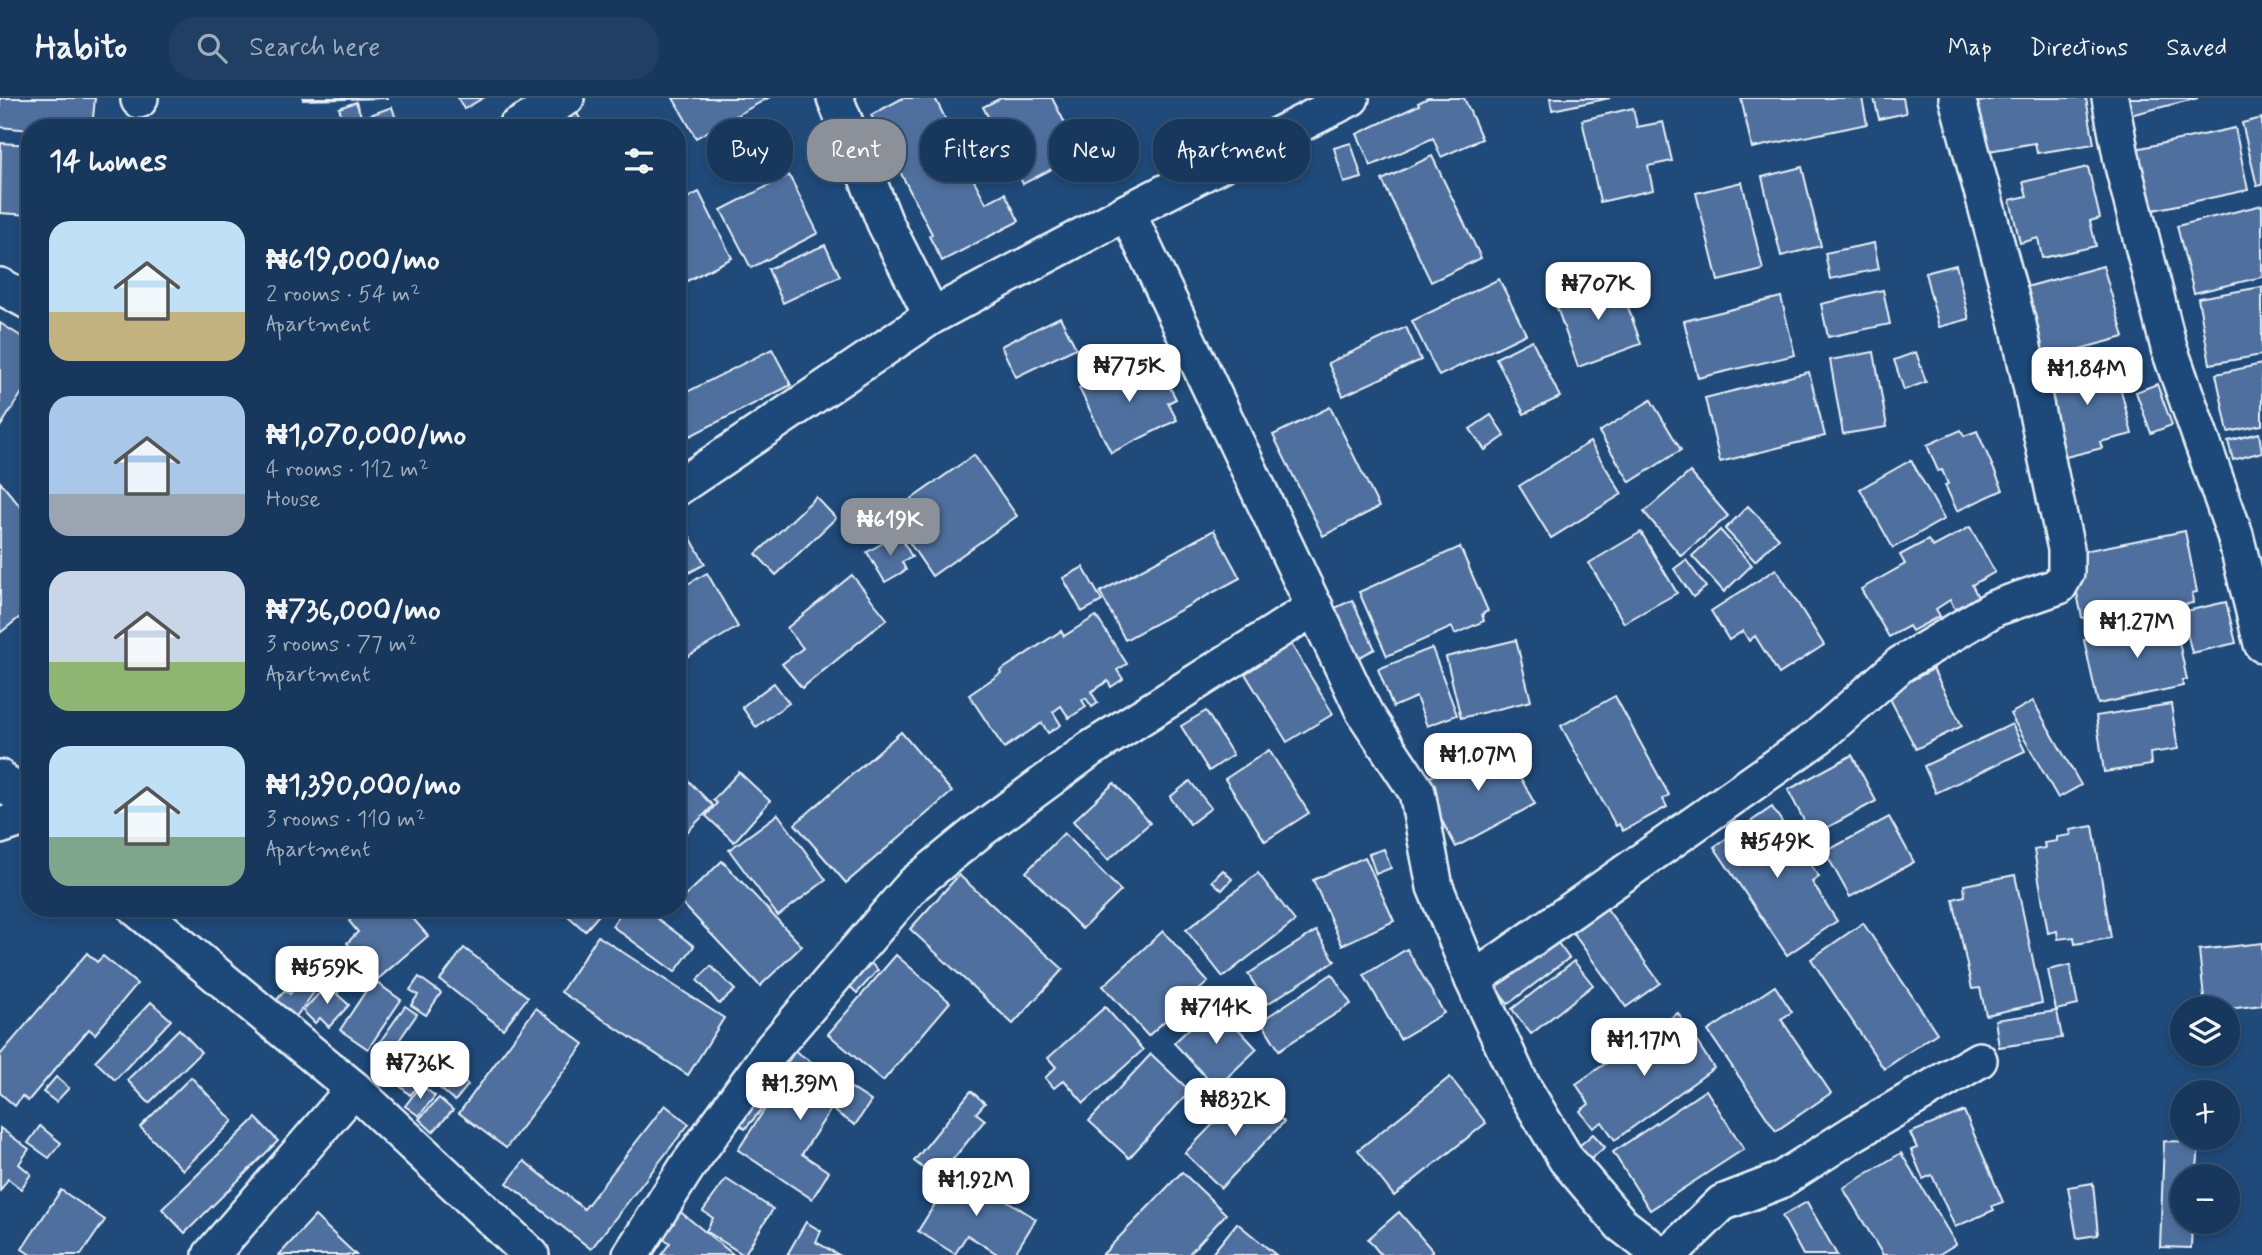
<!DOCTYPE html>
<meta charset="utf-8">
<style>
body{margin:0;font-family:Mynerve,sans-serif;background:#203f62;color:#f1f3f6;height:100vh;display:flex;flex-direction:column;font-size:26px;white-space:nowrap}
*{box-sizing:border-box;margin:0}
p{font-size:23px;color:#9eacbb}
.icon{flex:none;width:38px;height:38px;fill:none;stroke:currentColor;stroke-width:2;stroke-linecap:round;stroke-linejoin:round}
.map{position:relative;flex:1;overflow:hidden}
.side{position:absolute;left:21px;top:21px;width:665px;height:798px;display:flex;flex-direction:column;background:#17385c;border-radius:28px;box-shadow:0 4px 10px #0003,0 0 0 2px #365272}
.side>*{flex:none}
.top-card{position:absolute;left:707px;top:21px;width:665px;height:63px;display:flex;gap:14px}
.controls{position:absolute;left:2170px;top:898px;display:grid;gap:14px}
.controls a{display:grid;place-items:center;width:70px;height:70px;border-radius:50%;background:#17385c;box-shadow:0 4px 10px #0003,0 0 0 2px #365272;font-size:35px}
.price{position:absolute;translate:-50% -60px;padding:0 16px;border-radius:14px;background:#fff;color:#222;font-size:23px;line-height:46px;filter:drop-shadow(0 2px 4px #0008)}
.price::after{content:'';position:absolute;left:50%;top:42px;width:21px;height:16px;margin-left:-10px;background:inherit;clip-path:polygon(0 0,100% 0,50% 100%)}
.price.on{background:#8c9099;color:#fff}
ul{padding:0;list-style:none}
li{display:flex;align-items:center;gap:21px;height:175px;padding:0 28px}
li span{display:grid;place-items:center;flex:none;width:196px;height:140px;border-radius:21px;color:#555}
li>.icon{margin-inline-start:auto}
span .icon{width:84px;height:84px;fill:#fffc;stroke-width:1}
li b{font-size:30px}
h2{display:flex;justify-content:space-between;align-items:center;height:84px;padding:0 28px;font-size:30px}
.tag{padding:0 24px;border-radius:28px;background:#17385c;box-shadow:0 4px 10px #0003,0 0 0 2px #365272;font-size:24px;line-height:63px}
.tag.on{background:#8c9099;color:#fff}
header{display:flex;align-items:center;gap:42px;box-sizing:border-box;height:98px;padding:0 35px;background:#17385c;border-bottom:2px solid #365272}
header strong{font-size:33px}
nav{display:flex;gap:38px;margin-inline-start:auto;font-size:24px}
.search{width:490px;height:63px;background:#203f62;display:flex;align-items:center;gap:18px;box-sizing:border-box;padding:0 24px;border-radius:28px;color:#9eacbb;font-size:26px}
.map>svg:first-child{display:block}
</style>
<header>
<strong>Habito</strong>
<div class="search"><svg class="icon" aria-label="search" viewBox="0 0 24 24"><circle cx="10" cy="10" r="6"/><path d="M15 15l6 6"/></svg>Search here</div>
<nav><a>Map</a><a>Directions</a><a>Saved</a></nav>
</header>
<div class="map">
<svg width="2262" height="1157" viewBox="0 0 2262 1157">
<rect width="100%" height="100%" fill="#1f4a7a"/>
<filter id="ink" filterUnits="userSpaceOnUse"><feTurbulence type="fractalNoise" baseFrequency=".0143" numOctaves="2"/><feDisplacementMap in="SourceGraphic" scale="14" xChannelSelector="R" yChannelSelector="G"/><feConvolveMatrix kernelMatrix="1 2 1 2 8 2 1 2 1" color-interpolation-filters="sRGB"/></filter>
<g filter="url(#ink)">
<!-- building -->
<g fill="#4f6f9f" stroke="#e8f1f8" stroke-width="2">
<polygon points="0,0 95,0 92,30 30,30 30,32 0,29"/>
<polygon points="303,0 388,0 303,2"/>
<polygon points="458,0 483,0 464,11"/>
<polygon points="673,0 768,0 696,40"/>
<polygon points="903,0 935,0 955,40 960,38 967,53 960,56 986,105 1005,95 1019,123 942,163 929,138 932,136 871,17"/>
<polygon points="1001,0 1052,0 1081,56 1023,86 983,9"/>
<polygon points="1428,0 1464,0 1482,41 1441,59 1433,40 1371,68 1357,36 1419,7 1418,5"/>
<polygon points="1550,0 1610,0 1552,12"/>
<polygon points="1741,0 1862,0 1867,26 1752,50"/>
<polygon points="1874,0 1903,0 1906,15 1879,21"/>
<polygon points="2000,0 2086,0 2094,46 2037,55 2035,45 1977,55 1968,6"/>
<polygon points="2126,0 2198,0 2130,17"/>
<polygon points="356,4 362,20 392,9 399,30 346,30 339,10"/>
<polygon points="1633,10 1637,29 1663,24 1672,63 1648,68 1653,92 1600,104 1582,22"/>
<polygon points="577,15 585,30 549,30"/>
<polygon points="2262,20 2262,87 2257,88 2242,25"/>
<polygon points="2235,30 2248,92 2144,114 2131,52"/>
<polygon points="1,45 30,47 30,117 0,115"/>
<polygon points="1351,45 1362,80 1344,85 1334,50"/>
<polygon points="1432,58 1481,160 1431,184 1382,82"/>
<polygon points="1802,69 1821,148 1781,158 1762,79"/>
<polygon points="2088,69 2100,120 2090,123 2096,148 2042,160 2038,140 2020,145 2010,102 2027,98 2023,84"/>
<polygon points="789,77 818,135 751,170 721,112"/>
<polygon points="1742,84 1763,172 1718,183 1696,95"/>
<polygon points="699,94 732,160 677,188 677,105"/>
<polygon points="2262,107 2262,179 2194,195 2177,128"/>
<polygon points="1874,145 1879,171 1830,181 1825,155"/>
<polygon points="825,147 840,178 783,205 768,171"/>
<polygon points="1956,167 1969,221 1939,229 1925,175"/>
<polygon points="2103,168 2124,239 2039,262 2019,191"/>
<polygon points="1617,178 1641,246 1578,269 1554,201"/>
<polygon points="1499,181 1526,236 1439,278 1412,223"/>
<polygon points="2262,189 2262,257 2210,266 2198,200"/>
<polygon points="1883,192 1890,226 1828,239 1821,206"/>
<polygon points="1781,199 1795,257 1698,280 1684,223"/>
<polygon points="1060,219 1076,250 1016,279 1001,248"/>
<polygon points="0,225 30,244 30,282 0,329"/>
<polygon points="1406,229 1421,262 1343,298 1328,265"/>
<polygon points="1532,242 1560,299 1524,316 1496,260"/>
<polygon points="772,251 791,287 690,338 677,312 677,299"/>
<polygon points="1874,254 1887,329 1843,336 1830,262"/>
<polygon points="1916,254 1926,284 1904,292 1894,262"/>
<polygon points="2112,256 2132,336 2100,344 2102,350 2062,360 2042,281 2088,269 2086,263"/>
<polygon points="1143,258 1157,286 1166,282 1176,301 1168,305 1177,322 1111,355 1079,290"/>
<polygon points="2262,266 2262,327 2228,334 2216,276"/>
<polygon points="1809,274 1825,338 1720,364 1705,300"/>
<polygon points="2157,286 2172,327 2151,335 2136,294"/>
<polygon points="1651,302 1681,352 1630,384 1599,334"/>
<polygon points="1330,309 1379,409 1323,438 1273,337"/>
<polygon points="1491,317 1505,338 1485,352 1470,331"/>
<polygon points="1961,332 1964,338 1977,333 2003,392 1957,413 1945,387 1948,386 1942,372 1938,373 1927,347"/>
<polygon points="2259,335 2262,354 2233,362 2228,343"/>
<polygon points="1590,344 1622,396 1551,440 1519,388"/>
<polygon points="974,357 1017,418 932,478 890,416"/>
<polygon points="1911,362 1944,421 1893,450 1860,391"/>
<polygon points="1690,374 1728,418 1681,458 1644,414"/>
<polygon points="0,384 30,420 30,511 0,535"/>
<polygon points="816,399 836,420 776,477 756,456"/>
<polygon points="1748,408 1779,440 1755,463 1725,431"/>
<polygon points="1970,429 1995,474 1972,487 1979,501 1956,513 1950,502 1936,511 1940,518 1912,533 1909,528 1889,539 1861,491 1905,466 1900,457 1928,442 1933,449"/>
<polygon points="1214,432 1240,480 1125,542 1100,494"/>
<polygon points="1720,432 1752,467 1724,494 1692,458"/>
<polygon points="2185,433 2197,494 2192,495 2193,505 2090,526 2089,519 2082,520 2069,456"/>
<polygon points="1641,434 1677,495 1624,525 1589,465"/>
<polygon points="688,435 705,466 677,481 677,441"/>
<polygon points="899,436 912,459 902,464 906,472 885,484 867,454"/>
<polygon points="1460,449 1488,513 1482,516 1484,523 1455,536 1452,529 1387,558 1359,494"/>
<polygon points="1686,462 1706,489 1693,499 1674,471"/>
<polygon points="1083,469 1102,503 1082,514 1063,480"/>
<polygon points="1776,471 1824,547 1779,576 1755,538 1749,543 1743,533 1729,542 1711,513"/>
<polygon points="707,475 738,529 685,560 677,547 677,492"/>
<polygon points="852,477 887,521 802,590 782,566 803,550 787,530"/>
<polygon points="1352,502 1375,551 1356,561 1331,512"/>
<polygon points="2226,504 2236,545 2192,555 2182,514"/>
<polygon points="2173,515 2187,582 2182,582 2183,588 2098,606 2084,542 2136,531 2135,524"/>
<polygon points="1096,518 1127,566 1117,572 1123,581 1111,589 1108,583 1091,594 1098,605 1092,609 1086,600 1082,602 1086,609 1069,620 1061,608 1053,614 1061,627 1048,635 1042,625 1004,650 969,597 1001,575 1000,573 1061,533 1064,538"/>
<polygon points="1516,542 1531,603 1461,620 1446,559"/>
<polygon points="1291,546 1333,616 1287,644 1244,574"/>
<polygon points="1432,550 1457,617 1427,628 1416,599 1393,609 1378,571"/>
<polygon points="1933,571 1962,628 1916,651 1887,595"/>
<polygon points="774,585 789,605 756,629 742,609"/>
<polygon points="1615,598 1669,697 1663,701 1667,709 1623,733 1619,726 1616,728 1561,628"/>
<polygon points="2033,603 2081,687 2058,700 2010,616"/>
<polygon points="2171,606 2178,651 2150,655 2151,667 2104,674 2096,618"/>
<polygon points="1206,613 1233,657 1209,673 1181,628"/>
<polygon points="2012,626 2025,653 1936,695 1924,668"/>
<polygon points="901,634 952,694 846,785 795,726"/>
<polygon points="1499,641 1535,706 1456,749 1421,684"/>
<polygon points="1269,652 1309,715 1265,743 1225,681"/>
<polygon points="1852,657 1876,703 1812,738 1788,692"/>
<polygon points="677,671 713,708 678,743 677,742"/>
<polygon points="739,674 770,703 734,744 706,718 717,705 713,702"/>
<polygon points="1190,683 1211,710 1190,726 1170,699"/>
<polygon points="1114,685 1150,725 1108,762 1073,723"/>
<polygon points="1772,709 1819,779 1812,784 1837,823 1787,857 1714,749"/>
<polygon points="778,716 826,782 778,818 729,752"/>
<polygon points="1889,719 1914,764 1850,799 1825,754"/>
<polygon points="2093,728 2111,840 2075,846 2074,839 2058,841 2057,833 2048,835 2034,752 2045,750 2044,745 2057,743 2057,739 2071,737 2070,732"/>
<polygon points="1064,735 1121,793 1082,831 1026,774"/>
<polygon points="1384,751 1391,770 1376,776 1369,756"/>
<polygon points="1365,759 1394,823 1342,847 1313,782"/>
<polygon points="722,763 802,848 760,888 680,803"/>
<polygon points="1223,772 1232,781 1222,792 1212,783"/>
<polygon points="1258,775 1295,823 1223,879 1186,832"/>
<polygon points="959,777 1063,871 1013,926 910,831"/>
<polygon points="2015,777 2042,905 1986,917 1980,890 1972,891 1953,801 1965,798 1964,787"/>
<polygon points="1605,808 1660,885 1626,909 1571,832"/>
<polygon points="363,810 404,810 428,838 378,881 347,845 358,834 349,823"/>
<polygon points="559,810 605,810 585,833"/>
<polygon points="624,810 643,810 694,848 675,874 612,828"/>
<polygon points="1863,825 1937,935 1884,971 1811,861"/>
<polygon points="1163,833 1208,884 1148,938 1103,888"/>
<polygon points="1316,833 1335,863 1267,906 1248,876"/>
<polygon points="1552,837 1569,860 1508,906 1491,884"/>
<polygon points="598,838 724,920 688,977 561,894"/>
<polygon points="2262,845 2262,907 2228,911 2205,910 2199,852"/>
<polygon points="464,850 528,899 503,931 440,882"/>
<polygon points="1407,851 1444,915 1400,941 1364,877"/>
<polygon points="87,855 97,864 103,858 137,886 95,936 89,931 28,1003 22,998 15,1008 0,995 0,957"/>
<polygon points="896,857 950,904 883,983 828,936"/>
<polygon points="863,858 878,872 857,895 842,881"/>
<polygon points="1574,863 1593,887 1531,936 1512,911"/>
<polygon points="2070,867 2078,907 2056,912 2048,872"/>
<polygon points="711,868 735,892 719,906 697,882"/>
<polygon points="310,870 324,881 291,925 271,909 285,892 290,896"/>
<polygon points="1332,876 1351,906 1279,952 1261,923"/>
<polygon points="419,879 441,895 426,917 411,907 418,897 410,892"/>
<polygon points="373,882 401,902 368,951 340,932"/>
<polygon points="330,883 340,892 337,896 349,907 329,929 320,920 315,925 303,913"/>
<polygon points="1775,888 1792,914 1781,921 1831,995 1776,1033 1708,933"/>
<polygon points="151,904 171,922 115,982 95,963"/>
<polygon points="1215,906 1257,951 1216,990 1174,945"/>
<polygon points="405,908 417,916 396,947 407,955 400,965 377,948"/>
<polygon points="1105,909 1143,952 1084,1005 1064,982 1054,990 1045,980 1056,969 1048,960"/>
<polygon points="536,910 584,946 506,1050 459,1015"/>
<polygon points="2057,913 2062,940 1999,949 1995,922"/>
<polygon points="1678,915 1714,970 1615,1042 1602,1024 1593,1030 1580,1013 1589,1006 1576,986"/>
<polygon points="179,931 201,954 149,1005 127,982"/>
<polygon points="795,953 871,1003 855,1027 831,1011 802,1056 829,1074 812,1101 738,1052 781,986 776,982"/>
<polygon points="1151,956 1190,993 1129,1060 1089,1023"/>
<polygon points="444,966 468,987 455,1003 430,982"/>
<polygon points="409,976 420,986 410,997 399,987"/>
<polygon points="56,979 69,990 56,1004 43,994"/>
<polygon points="191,979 233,1023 183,1072 140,1029"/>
<polygon points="1450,979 1486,1025 1394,1098 1358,1052"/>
<polygon points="421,987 435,998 419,1018 405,1008"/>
<polygon points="1249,989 1284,1024 1221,1090 1185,1055"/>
<polygon points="1706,992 1744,1051 1650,1112 1613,1054"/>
<polygon points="971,993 985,1005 976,1015 985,1022 937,1081 914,1063"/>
<polygon points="746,996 763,1010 745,1031 729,1016"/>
<polygon points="439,1000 453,1012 433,1034 419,1021"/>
<polygon points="665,1007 689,1026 591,1151 507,1085 524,1063 584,1111"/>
<polygon points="1964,1013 2003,1104 1992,1108 1994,1112 1955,1129 1932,1077 1923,1081 1911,1052 1917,1050 1910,1035"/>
<polygon points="256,1020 278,1043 185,1135 162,1111"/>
<polygon points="40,1028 61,1045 49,1060 28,1045"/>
<polygon points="0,1030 29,1051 19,1066 31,1076 21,1091 8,1081 0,1093"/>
<polygon points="1593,1036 1605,1049 1591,1061 1579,1048"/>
<polygon points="2164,1043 2199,1044 2197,1073 2211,1074 2210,1078 2182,1078 2182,1124 2192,1124 2191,1150 2160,1149"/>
<polygon points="1901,1055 1956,1146 1938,1157 1883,1157 1843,1090"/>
<polygon points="957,1071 1036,1121 1014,1157 999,1157 967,1137 955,1156 918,1133"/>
<polygon points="1182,1074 1226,1116 1188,1157 1102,1157"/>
<polygon points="726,1081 773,1111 744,1157 706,1133 713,1120 703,1113"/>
<polygon points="2093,1085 2098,1137 2077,1140 2068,1089"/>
<polygon points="61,1092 105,1122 81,1157 31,1157 22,1151"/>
<polygon points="1807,1104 1837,1157 1803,1157 1782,1118"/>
<polygon points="678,1112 734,1157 661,1157 670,1145 659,1137"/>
<polygon points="1399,1114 1433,1153 1428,1157 1381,1157 1368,1141"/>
<polygon points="315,1118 356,1157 279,1157"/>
<polygon points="806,1124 821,1133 816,1144 839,1157 787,1157"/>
<polygon points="1237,1125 1276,1157 1211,1157"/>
</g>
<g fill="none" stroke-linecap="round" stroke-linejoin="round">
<!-- minor casing -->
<g stroke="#e8f1f8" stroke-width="40">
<g id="minor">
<polyline points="835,0 885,125 932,218"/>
<polyline points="2110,0 2123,68 2169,250 2235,437 2262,546"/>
<polyline points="139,2 140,0"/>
<polyline points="515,30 566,0"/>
<polyline points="1127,114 1364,614 1417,694 1435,789 1473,882 1520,984 1566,1061 1622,1127 1661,1157"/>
<polyline points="0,188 30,204"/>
<polyline points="677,390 932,218 1127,114 1351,0"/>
<polyline points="0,680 30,709"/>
<polyline points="0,728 30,718"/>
<polyline points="136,810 354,991 531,1157"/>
<polyline points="1473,882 1818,639 1901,566 1995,510 2059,488 2066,475 2066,451 2018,226 1957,0"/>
<polyline points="211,1157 354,991"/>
<polyline points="631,1157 687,1069 773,950 914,786 979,733 1089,652 1315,509"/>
<polyline points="1668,1157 1722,1105 1779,1083 1854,1035 1979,962"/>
</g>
</g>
<!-- minor -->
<use href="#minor" stroke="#1f4a7a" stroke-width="35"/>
</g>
</g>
</svg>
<div class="controls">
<a><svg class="icon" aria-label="layers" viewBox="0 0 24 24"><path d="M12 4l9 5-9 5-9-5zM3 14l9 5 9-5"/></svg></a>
<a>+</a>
<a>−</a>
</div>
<b class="price" style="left:1598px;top:224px">₦707K</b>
<b class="price" style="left:1129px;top:306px">₦775K</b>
<b class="price" style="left:2087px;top:309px">₦1.84M</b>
<b class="price on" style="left:890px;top:460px">₦619K</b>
<b class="price" style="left:2137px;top:562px">₦1.27M</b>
<b class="price" style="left:1478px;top:695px">₦1.07M</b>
<b class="price" style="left:1777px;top:782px">₦549K</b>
<b class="price" style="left:327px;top:908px">₦559K</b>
<b class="price" style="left:1216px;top:948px">₦714K</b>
<b class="price" style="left:1644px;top:980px">₦1.17M</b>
<b class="price" style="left:420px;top:1003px">₦736K</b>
<b class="price" style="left:800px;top:1024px">₦1.39M</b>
<b class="price" style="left:1235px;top:1040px">₦832K</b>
<b class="price" style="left:976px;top:1120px">₦1.92M</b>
<div class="top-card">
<a class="tag">Buy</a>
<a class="tag on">Rent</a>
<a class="tag">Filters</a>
<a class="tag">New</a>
<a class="tag">Apartment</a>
</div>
<section class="side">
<h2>14 homes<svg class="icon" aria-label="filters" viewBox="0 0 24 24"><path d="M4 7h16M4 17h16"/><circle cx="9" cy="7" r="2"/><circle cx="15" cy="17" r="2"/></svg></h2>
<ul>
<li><span style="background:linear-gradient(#bfe0f5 65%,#c2b280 0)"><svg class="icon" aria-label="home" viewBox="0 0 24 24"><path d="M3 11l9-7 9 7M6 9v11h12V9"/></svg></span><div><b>₦619,000/mo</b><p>2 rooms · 54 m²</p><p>Apartment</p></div></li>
<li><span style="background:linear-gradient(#a9c7e8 70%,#9aa5b1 0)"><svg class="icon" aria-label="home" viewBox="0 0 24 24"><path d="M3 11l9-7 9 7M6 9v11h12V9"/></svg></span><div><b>₦1,070,000/mo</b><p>4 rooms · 112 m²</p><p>House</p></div></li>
<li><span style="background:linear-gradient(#c9d6e8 65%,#8fb573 0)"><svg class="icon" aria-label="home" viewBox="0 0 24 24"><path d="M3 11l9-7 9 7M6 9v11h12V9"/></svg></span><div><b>₦736,000/mo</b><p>3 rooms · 77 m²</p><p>Apartment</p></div></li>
<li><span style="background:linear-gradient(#bfe0f5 65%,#7fa58c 0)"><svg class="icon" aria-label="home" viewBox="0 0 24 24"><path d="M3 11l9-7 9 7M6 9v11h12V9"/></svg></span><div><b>₦1,390,000/mo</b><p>3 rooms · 110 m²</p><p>Apartment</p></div></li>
</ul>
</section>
</div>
